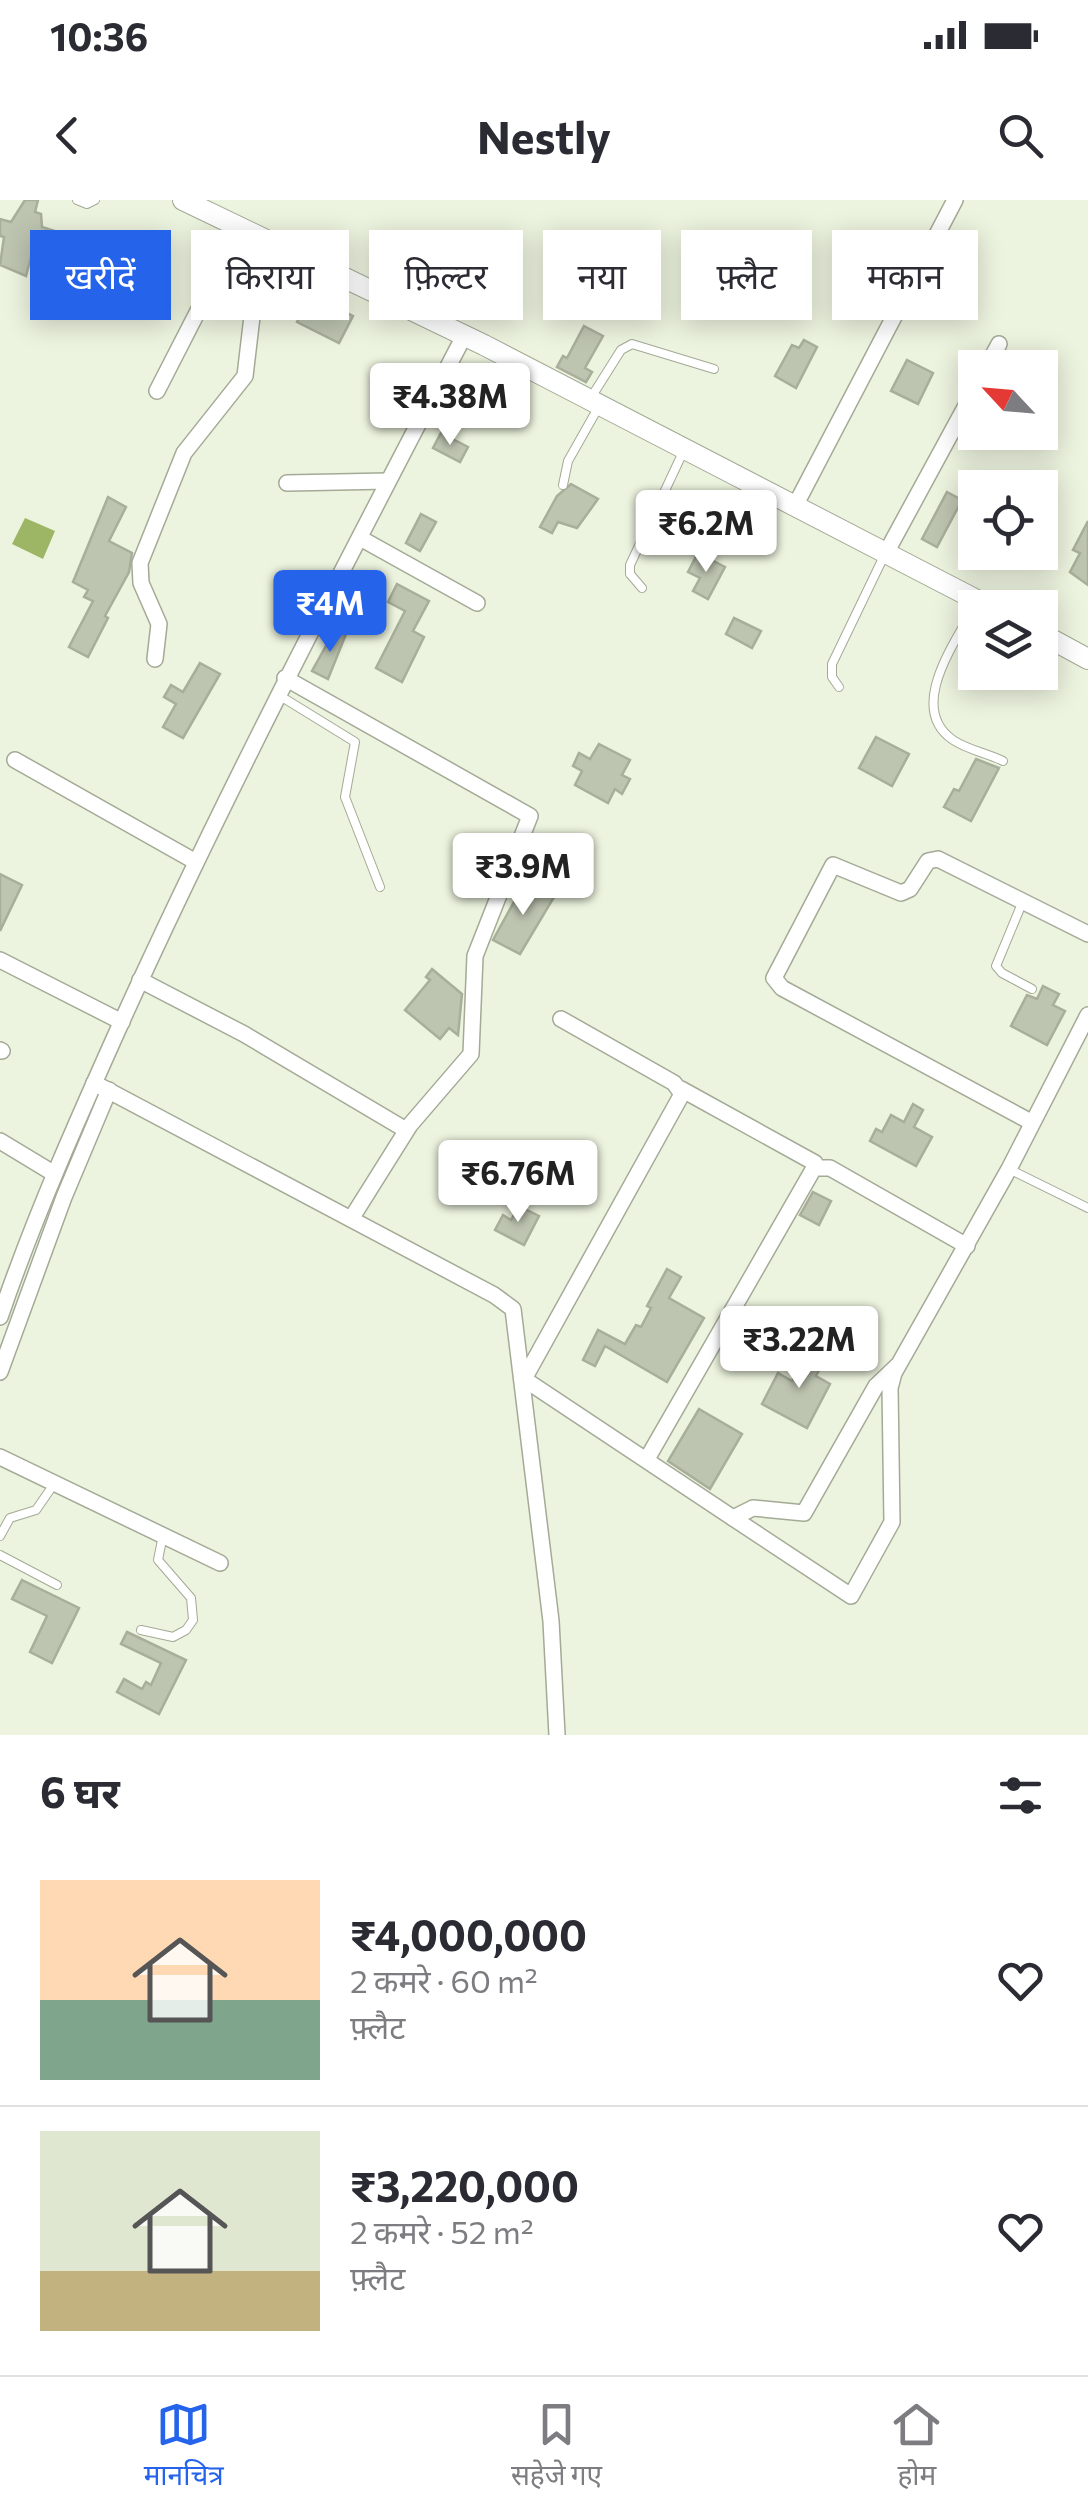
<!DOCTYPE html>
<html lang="hi">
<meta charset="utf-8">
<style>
body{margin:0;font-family:Commissioner,"Noto Sans Devanagari",sans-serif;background:#f7f7f7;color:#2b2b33;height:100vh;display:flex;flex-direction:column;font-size:38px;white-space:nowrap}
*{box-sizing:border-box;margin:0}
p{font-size:32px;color:#7c7c81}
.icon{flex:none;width:55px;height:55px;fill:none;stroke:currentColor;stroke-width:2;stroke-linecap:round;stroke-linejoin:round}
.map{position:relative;height:1535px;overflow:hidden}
.sheet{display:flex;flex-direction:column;background:#fff;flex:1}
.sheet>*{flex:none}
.banner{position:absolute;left:30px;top:30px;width:1030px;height:90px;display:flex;gap:20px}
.needle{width:65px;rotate:296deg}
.tools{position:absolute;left:958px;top:150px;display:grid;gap:20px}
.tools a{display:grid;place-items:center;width:100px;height:100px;border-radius:0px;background:#fff;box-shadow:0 5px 25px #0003;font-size:50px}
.price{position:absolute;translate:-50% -85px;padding:0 22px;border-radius:10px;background:#fff;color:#222;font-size:32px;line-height:65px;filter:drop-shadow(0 2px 5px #0008)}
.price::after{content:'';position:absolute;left:50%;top:60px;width:30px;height:22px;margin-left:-15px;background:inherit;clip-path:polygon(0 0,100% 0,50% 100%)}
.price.on{background:#2563eb;color:#fff}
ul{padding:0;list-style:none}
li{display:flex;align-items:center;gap:30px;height:250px;padding:0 40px}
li+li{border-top:2px solid #e1e1e2}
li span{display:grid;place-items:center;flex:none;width:280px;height:200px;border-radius:0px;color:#555}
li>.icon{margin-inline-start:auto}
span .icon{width:120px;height:120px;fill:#fffc;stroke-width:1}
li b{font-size:42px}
h2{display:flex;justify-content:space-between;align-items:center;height:120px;padding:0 40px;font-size:42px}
.chip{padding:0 35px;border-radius:0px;background:#fff;box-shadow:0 5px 25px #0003;font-size:35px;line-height:90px}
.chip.on{background:#2563eb;color:#fff}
.status{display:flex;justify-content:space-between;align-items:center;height:70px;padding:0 50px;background:#fff;direction:ltr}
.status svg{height:28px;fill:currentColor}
header{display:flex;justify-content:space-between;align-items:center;height:130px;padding:0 40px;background:#fff;font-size:45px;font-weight:700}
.dock{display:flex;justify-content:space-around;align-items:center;height:140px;border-top:2px solid #e1e1e2;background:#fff;font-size:28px;color:#7c7c81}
.dock a{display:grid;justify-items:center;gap:5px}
.dock .on{color:#2563eb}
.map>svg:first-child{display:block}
</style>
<div class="status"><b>10:36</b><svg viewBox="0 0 49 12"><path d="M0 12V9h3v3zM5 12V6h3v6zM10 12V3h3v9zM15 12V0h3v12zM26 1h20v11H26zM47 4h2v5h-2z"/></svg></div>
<header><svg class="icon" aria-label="back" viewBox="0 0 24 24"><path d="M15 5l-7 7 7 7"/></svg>Nestly<svg class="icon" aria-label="search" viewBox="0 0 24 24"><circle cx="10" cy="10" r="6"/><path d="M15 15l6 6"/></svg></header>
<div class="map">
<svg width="1088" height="1535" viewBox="0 0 1088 1535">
<rect width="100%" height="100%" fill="#ecf3de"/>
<!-- water -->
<polygon fill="#9db666" points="25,318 55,331 43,359 12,344"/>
<!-- building -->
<g fill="#bdc4b0" stroke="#a7ae9a" stroke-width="2.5">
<polygon points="25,0 38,0 35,12 41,14 42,27 55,31 51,44 45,43 42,56 32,53 26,76 0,65 4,37 0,36 0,19 11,22"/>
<polygon points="294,71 312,80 306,92 353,116 339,143 297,122 302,112 280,100"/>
<polygon points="584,126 603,136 585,168 592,172 586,182 557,167 563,156 567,158"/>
<polygon points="804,140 817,147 796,188 775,176 792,145 799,148"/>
<polygon points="907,160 933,173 918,204 891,191"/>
<polygon points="441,233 468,247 460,262 433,248"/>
<polygon points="571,284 598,299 577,328 558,322 552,333 540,327 557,296"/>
<polygon points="947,292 962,300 937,347 922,339"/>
<polygon points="108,297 126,307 109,341 132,353 129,372 105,416 108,418 88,457 69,447 93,401 84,397 88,390 73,382"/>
<polygon points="421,314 436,322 420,351 406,343"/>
<polygon points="1088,321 1088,385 1070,372 1080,353 1073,350"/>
<polygon points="698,353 725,367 708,399 693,391 700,378 688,372"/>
<polygon points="397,384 429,401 413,431 424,437 402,482 376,468 405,411 388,402"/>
<polygon points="734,418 761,431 752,448 726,434"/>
<polygon points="336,428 346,434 328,479 312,471"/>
<polygon points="200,463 220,474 183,538 163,527 176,504 164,497 171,485 183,492"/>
<polygon points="876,537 909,554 892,586 859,568"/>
<polygon points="599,544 630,560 622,575 630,579 622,594 615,589 608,603 575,585 582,571 573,566 579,553 590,559"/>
<polygon points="976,559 999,568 971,621 944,607 954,589 959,591"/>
<polygon points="0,674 22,685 0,731"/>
<polygon points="525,682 554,697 520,754 493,740"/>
<polygon points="432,769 462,794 458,835 449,828 440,839 405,810 430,780 426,777"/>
<polygon points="1043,786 1059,794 1053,805 1065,811 1047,845 1011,826 1027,795 1037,799"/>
<polygon points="913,904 923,910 914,927 932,937 916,966 870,941 876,929 882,932 891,915 904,922"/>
<polygon points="813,992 831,1001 819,1025 800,1015"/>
<polygon points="519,1006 539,1016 524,1045 495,1030 503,1015 511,1020"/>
<polygon points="667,1069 681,1077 669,1098 704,1118 667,1182 605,1146 595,1166 583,1160 598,1130 625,1144 636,1125 641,1127 651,1108 647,1106"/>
<polygon points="811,1146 827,1155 816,1176 830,1184 807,1228 762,1204 778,1173 792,1181"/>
<polygon points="699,1209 742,1234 710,1289 668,1261"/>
<polygon points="22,1380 79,1408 52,1463 30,1452 47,1416 12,1399"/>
<polygon points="127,1432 186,1460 159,1514 117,1492 124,1479 142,1489 146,1482 151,1485 161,1463 121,1444"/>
</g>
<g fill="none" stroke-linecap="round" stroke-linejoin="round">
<!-- service casing -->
<g stroke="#a3aa96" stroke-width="10">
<g id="service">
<polyline points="77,0 87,4 95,0"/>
<polyline points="592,196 621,150 632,144 714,169"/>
<polyline points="563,285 568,261 598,208"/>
<polyline points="642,388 630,374 630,365 684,250"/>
<path d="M977,402C958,439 905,507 953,540C968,550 987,553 1003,561"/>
<polyline points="839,487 832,477 832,464 884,356"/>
<polyline points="277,494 355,542 345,597 380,687"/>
<polyline points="1023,701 996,766 1002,773 1032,789"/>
<polyline points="1009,969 1088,1008"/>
<polyline points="0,1336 10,1318 36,1310 54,1284"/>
<polyline points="0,1355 57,1385"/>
<polyline points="141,1430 173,1437 186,1430 193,1420 191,1398 158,1360 163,1335"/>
</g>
</g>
<!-- minor casing -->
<g stroke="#a3aa96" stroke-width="18">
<g id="minor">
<polyline points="986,168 999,144"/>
<polyline points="157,191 241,27"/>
<polyline points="287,283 388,281"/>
<polyline points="795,306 955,0"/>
<polyline points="360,338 477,403"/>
<polyline points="886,353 975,189"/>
<polyline points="155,459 159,424 141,383 140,363 184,253 245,176 255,91 278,45"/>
<polyline points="285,478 530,616 475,756 471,854 410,925 351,1019"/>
<polyline points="15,560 196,662"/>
<polyline points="0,760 122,822"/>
<polyline points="140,780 244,834 406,930"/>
<polyline points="561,819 674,883 682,894 524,1179 733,1318 753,1308 804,1313 876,1186 897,1166"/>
<polyline points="0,850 2,851"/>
<polyline points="94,883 494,1095 513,1109 551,1421 557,1535"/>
<polyline points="681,889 815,963"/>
<polyline points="1031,922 782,788 774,778 833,665 901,693 910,689 928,661 938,659 1088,734"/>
<polyline points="0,941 53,973"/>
<path d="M0,1117C35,1015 77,921 121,823C227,589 346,363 464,136"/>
<polyline points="0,1172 64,997 109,890"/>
<polyline points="0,1257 220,1363"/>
<polyline points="647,1259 814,968 830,968 967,1046"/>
<polyline points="733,1318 851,1396 892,1322 890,1188 894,1173 1009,969 1088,815"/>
</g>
</g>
<!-- tertiary casing -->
<g stroke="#a3aa96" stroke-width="22">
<g id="tertiary">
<polyline points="183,0 484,145 992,408"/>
<polyline points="1040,433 1088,459"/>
</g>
</g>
<!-- service -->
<use href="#service" stroke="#fff" stroke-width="8"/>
<!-- minor -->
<use href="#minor" stroke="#fff" stroke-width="15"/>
<!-- tertiary -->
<use href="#tertiary" stroke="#fff" stroke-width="20"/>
</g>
</svg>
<div class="tools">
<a><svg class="needle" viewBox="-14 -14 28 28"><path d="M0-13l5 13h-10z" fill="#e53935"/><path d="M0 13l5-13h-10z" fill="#7c7c81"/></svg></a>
<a><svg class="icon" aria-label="locate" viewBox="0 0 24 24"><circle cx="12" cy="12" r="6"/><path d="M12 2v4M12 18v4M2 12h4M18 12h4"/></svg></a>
<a><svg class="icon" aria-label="layers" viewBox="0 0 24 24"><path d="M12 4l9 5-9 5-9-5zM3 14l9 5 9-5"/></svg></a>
</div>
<b class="price" style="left:450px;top:248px">₹4.38M</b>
<b class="price" style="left:706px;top:375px">₹6.2M</b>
<b class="price on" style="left:330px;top:455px">₹4M</b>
<b class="price" style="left:523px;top:718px">₹3.9M</b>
<b class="price" style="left:518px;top:1025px">₹6.76M</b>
<b class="price" style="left:799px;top:1191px">₹3.22M</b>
<div class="banner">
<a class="chip on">खरीदें</a>
<a class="chip">किराया</a>
<a class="chip">फ़िल्टर</a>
<a class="chip">नया</a>
<a class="chip">फ़्लैट</a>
<a class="chip">मकान</a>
</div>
</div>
<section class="sheet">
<h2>6 घर<svg class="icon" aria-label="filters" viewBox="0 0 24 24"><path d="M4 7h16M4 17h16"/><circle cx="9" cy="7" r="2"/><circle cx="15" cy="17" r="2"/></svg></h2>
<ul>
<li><span style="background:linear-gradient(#ffd9b3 60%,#7fa58c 0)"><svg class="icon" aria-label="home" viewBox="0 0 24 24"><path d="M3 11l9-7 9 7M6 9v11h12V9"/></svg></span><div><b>₹4,000,000</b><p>2 कमरे · 60 m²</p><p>फ़्लैट</p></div><svg class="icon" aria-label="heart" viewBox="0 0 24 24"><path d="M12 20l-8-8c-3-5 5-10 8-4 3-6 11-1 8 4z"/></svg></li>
<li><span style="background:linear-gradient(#dfe7d0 70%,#c2b280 0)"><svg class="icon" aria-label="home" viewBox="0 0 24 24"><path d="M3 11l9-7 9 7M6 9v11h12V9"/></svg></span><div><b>₹3,220,000</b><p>2 कमरे · 52 m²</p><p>फ़्लैट</p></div><svg class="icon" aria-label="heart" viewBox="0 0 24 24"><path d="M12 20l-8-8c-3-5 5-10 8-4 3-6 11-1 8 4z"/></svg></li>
</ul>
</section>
<nav class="dock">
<a class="on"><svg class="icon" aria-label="map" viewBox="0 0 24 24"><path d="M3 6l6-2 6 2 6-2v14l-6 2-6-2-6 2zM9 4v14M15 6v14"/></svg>मानचित्र</a>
<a><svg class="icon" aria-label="saved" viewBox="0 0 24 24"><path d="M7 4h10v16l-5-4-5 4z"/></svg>सहेजे गए</a>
<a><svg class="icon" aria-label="home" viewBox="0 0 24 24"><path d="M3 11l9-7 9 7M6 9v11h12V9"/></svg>होम</a>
</nav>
